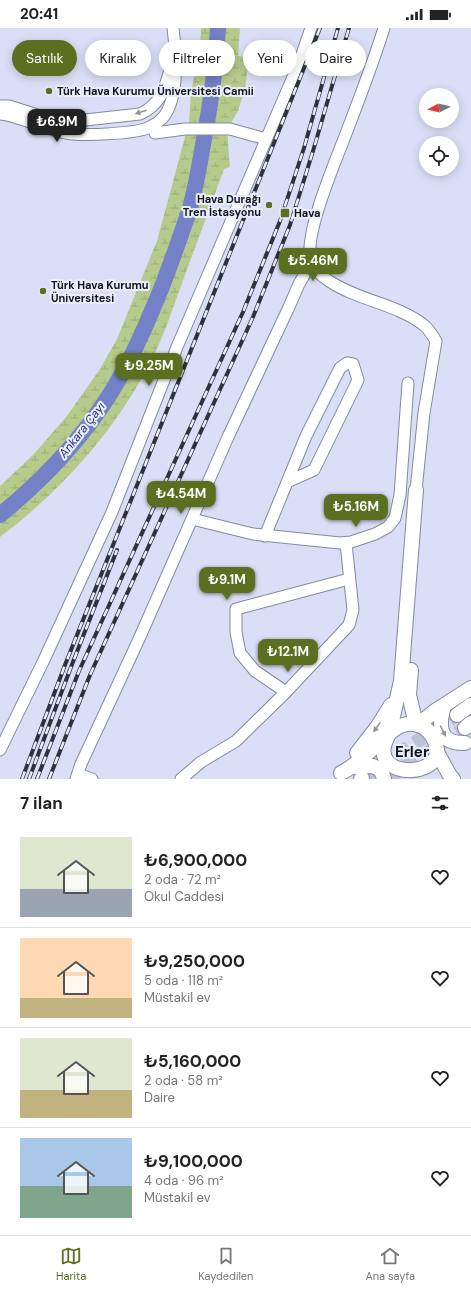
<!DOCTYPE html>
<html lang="tr">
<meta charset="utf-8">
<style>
body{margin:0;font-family:"DM Sans",sans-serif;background:#f2f2f2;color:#222;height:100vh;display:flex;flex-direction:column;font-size:15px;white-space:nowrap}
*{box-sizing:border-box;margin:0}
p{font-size:13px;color:#767676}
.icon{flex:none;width:22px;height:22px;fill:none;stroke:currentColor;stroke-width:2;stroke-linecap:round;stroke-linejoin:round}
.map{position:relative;height:751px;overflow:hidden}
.drawer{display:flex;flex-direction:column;background:#fff;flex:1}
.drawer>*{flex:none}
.top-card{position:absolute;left:12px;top:12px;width:447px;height:36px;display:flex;gap:8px}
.needle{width:26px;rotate:263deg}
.buttons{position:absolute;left:419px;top:60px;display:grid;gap:8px}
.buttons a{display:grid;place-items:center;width:40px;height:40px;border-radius:50%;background:#fff;box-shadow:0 2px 10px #0003;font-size:20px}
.price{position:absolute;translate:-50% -34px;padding:0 9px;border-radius:8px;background:#597020;color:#fff;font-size:13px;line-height:26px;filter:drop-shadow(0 1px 2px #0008)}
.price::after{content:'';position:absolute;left:50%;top:24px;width:12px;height:9px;margin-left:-6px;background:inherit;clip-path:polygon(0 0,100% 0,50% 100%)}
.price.active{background:#222;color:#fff}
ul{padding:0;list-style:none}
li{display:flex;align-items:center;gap:12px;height:100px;padding:0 20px}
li+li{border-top:1px solid #e0e0e0}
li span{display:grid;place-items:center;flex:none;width:112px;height:80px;border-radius:0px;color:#555}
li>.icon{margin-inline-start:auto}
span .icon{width:48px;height:48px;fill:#fffc;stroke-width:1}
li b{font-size:17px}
h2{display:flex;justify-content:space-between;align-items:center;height:48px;padding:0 20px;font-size:17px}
.tag{padding:0 14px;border-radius:18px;background:#fff;box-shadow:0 2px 10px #0003;font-size:14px;line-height:36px}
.tag.active{background:#597020;color:#fff}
.status{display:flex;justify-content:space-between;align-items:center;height:28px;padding:0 20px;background:#fff;direction:ltr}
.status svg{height:11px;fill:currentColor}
.menu{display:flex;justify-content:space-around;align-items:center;height:56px;border-top:1px solid #e0e0e0;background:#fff;font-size:11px;color:#767676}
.menu a{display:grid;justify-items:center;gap:2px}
.menu .active{color:#597020}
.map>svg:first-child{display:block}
</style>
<div class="status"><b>20:41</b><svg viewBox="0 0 49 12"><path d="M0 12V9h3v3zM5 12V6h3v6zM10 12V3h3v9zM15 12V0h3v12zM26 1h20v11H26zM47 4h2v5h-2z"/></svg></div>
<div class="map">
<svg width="471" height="751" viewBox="0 0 471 751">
<defs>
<pattern id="wetland-marsh" width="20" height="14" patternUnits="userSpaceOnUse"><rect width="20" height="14" fill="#b5cb8b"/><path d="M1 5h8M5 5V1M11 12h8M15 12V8" fill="none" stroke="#9bad77"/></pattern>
</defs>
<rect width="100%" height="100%" fill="#dadff7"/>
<!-- wetland -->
<path fill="url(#wetland-marsh)" d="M201,0H240L238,28L246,29L248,38L245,61L238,83L227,102L230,139L224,141C210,180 195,219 181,258C172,282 164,308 152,331C117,401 62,462 0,509V458L33,427L67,388L100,341L117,311L157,213L189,94L191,65L200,20Z"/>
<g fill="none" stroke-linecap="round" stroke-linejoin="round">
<!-- river -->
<path stroke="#7480c7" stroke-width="16" d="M0,487C49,447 93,399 123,344C139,315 151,286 163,256C173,229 183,203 191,176C197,154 200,133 204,111C211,74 216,37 218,0"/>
<!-- major-tunnel -->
<g stroke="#bcc1d6" stroke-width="14" stroke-dasharray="14 7" stroke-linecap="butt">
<polyline points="362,750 457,687"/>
<polyline points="387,751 465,700"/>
</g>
<!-- minor casing -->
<g stroke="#84899f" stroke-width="13">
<g id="minor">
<path d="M384,0C373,35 360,69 347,103C337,130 303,207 311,233C313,241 323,249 329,253C359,273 398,276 425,298C429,302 433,308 436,313L424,385L416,462"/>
<path d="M0,78H9L53,92L62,93H76L140,86C162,76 165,59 171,38"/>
<path d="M0,86L7,87C27,92 46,101 66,105C83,108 132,106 148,100C154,97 161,93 165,87C179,66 176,24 173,0"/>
<polyline points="153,97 155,105 185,101 230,101 266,111"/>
<polyline points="192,491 253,506 340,515 351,514 375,506 388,499 395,490 400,467 408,355"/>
<polyline points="265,508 306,408 340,340 347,335 353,336 358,352 314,442 287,454"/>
<polyline points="286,664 255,643 240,625 236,604 236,581 349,551"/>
<polyline points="0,722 43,634 112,484 177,319 299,35 311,0"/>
<polyline points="78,746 92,751"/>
<polyline points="76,751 81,736 139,611 228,409 289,279 299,256 311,235"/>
<polyline points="181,751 201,734 236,713 286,664 349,597 353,582 346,515"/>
</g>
</g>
<!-- major casing -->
<g stroke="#84899f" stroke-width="16">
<g id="major">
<polyline points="411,642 409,667 416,696"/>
<path d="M444,678C438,698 439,716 465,715"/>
<polyline points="457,687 471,677"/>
<polyline points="418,697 435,683 471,660"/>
<polyline points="465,700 471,695"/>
<polyline points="437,724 449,746 453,751"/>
<polyline points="357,725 378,698 391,677"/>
<polyline points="352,739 373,738 381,742 384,751"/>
<path d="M341,745C357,737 370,723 383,711C389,706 395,699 403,697C409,695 417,696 423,699C431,704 436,712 437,722C439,751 363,751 389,706L401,653L416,462"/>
<polyline points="361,751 362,750"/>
</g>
</g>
<!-- minor -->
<use href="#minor" stroke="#fff" stroke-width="11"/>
<!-- major -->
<use href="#major" stroke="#fff" stroke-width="14"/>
<!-- rail casing -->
<g stroke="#2f323c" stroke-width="4">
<g id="rail">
<polyline points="22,751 65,637 320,0"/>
<polyline points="29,751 71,639 117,522"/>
<polyline points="37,751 79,643 243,284 280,193 304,120 338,0"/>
<polyline points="49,751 90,647 253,289 290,197 313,123 349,0"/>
</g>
</g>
<!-- rail -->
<use href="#rail" stroke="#e9edfc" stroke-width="2.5" stroke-dasharray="8" stroke-linecap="butt"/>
</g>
<!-- one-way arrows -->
<defs><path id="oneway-solid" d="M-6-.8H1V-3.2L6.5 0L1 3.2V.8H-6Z"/></defs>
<g fill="#949599">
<use href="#oneway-solid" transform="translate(141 84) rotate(162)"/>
<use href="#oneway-solid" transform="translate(377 699) rotate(125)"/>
<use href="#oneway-solid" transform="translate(443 703) rotate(63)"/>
</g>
<!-- markers -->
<g fill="#597020" stroke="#e9edfc" stroke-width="1.5">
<circle cx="49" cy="63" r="4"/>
<circle cx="269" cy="177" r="4"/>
<rect x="280" y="180" width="10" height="10" rx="2"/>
<circle cx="43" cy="263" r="4"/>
</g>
<g text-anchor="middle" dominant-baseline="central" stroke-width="4" stroke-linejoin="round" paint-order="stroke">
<!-- poi labels -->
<g font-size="11" font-weight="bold" fill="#12141c" stroke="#e9edfc" text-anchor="start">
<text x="57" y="63">Türk Hava Kurumu Üniversitesi Camii</text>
<text x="261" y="171" text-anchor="end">Hava Durağı<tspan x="261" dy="13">Tren İstasyonu</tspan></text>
<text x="294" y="185">Hava</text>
<text x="51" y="257">Türk Hava Kurumu<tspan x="51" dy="13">Üniversitesi</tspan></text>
</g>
<!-- water labels -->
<g font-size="12" font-style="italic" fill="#2a2c7f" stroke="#e9edfc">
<text transform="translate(82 402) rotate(-52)">Ankara Çayı</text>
</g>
<!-- district labels -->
<g font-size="15" font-weight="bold" fill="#12141c" stroke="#e9edfc">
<text x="412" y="724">Erler</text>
</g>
</g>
</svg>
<div class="buttons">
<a><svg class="needle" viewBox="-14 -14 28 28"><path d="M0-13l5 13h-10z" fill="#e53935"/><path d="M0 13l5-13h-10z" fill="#767676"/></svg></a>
<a><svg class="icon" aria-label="locate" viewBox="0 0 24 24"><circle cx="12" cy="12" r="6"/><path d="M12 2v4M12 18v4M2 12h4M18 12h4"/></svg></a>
</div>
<b class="price active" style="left:57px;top:115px">₺6.9M</b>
<b class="price" style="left:313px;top:254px">₺5.46M</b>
<b class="price" style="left:149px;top:359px">₺9.25M</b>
<b class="price" style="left:181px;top:487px">₺4.54M</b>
<b class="price" style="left:356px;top:500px">₺5.16M</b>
<b class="price" style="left:227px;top:573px">₺9.1M</b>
<b class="price" style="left:288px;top:645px">₺12.1M</b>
<div class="top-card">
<a class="tag active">Satılık</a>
<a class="tag">Kiralık</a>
<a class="tag">Filtreler</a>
<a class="tag">Yeni</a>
<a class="tag">Daire</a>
</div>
</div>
<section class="drawer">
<h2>7 ilan<svg class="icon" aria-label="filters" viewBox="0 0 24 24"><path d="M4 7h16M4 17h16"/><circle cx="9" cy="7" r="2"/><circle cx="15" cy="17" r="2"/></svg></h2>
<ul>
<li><span style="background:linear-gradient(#dfe7d0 65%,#9aa5b1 0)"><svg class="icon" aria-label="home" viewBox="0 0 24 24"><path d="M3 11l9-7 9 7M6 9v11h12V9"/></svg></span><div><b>₺6,900,000</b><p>2 oda · 72 m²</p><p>Okul Caddesi</p></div><svg class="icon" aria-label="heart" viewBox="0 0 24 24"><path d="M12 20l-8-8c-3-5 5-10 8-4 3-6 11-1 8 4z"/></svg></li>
<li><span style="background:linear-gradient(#ffd9b3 75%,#c2b280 0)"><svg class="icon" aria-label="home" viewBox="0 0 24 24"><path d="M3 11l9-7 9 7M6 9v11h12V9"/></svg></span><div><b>₺9,250,000</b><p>5 oda · 118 m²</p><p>Müstakil ev</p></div><svg class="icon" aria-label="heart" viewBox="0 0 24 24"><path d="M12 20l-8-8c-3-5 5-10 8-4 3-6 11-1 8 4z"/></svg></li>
<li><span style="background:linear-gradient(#dfe7d0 65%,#c2b280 0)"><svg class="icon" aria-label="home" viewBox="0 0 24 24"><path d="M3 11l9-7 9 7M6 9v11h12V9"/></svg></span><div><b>₺5,160,000</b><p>2 oda · 58 m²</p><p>Daire</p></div><svg class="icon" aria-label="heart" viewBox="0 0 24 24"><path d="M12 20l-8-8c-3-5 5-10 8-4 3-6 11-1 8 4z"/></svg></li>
<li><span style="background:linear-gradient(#a9c7e8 60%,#7fa58c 0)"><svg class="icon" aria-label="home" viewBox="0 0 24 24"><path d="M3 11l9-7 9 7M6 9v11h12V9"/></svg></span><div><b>₺9,100,000</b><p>4 oda · 96 m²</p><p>Müstakil ev</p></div><svg class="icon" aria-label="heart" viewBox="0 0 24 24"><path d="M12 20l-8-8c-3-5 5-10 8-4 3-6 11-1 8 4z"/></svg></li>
</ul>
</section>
<nav class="menu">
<a class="active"><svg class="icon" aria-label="map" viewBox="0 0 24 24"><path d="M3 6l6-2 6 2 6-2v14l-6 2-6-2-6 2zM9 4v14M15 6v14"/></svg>Harita</a>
<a><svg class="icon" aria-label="saved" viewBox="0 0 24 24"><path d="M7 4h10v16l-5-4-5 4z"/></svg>Kaydedilen</a>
<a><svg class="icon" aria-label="home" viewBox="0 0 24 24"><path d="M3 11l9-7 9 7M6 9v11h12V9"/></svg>Ana sayfa</a>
</nav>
